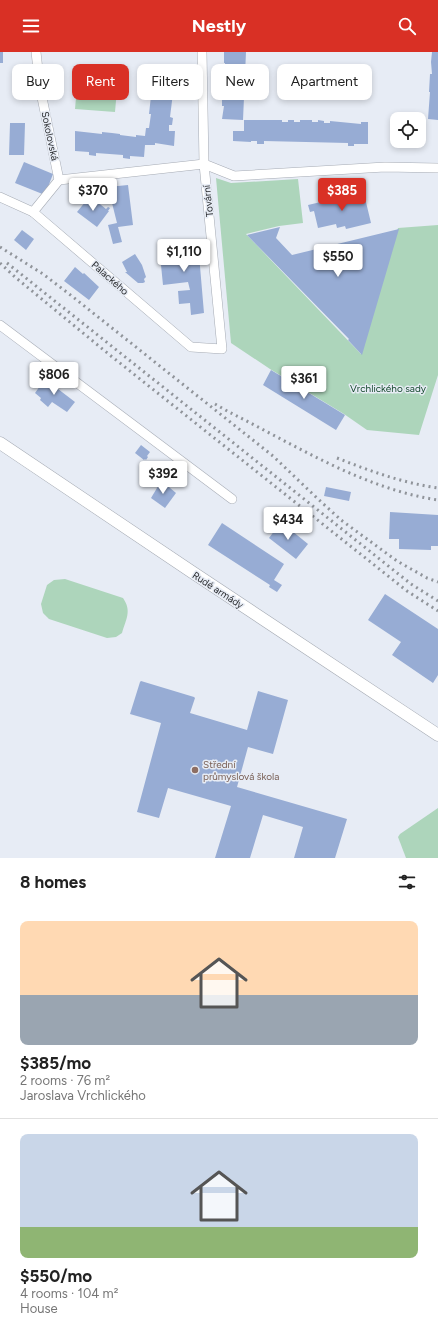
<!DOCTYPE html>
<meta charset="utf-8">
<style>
body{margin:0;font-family:Figtree,sans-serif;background:#f6f6f6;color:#222;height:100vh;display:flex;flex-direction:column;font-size:15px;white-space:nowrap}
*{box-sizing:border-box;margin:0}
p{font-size:13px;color:#767676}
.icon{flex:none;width:22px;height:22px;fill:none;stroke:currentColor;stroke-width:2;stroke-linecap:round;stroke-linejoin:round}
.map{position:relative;height:806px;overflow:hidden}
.panel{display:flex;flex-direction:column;background:#fff;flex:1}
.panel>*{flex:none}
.banner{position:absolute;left:12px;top:12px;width:414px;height:36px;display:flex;gap:8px}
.buttons{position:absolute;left:390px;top:60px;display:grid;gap:8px}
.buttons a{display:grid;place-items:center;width:36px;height:36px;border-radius:8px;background:#fff;box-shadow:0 2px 6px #0003;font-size:20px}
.price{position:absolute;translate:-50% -34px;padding:0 9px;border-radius:4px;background:#fff;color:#222;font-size:13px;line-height:26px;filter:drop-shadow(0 1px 2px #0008)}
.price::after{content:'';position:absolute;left:50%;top:24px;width:12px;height:9px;margin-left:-6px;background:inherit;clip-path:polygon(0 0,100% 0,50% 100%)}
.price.current{background:#d93025;color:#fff}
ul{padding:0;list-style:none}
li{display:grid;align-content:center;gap:8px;height:212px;padding:0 20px}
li+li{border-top:1px solid #e0e0e0}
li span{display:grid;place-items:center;height:124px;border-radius:8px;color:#555}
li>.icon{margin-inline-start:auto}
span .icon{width:72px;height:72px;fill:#fffc;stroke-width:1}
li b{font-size:17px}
h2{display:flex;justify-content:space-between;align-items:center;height:48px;padding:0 20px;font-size:17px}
.chip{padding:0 14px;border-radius:8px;background:#fff;box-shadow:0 2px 6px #0003;font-size:14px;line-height:36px}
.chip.current{background:#d93025;color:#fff}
header{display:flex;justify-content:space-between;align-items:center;height:52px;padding:0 20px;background:#d93025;color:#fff;font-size:18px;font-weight:700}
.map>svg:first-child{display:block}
</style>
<header><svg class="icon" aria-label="menu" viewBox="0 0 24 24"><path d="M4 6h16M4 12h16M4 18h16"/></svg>Nestly<svg class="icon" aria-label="search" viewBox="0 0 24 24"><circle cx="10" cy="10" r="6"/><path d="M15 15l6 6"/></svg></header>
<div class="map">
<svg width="438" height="806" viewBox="0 0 438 806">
<rect width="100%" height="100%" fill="#e7ecf5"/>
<!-- green -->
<g fill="#add5bb">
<polygon points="77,34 117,37 115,60 75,57"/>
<polygon points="216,126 231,131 298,127 303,171 279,174 246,182 361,302 398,176 438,173 438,323 419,383 367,378 344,362 270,317 231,291"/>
<path d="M65,527L123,546C132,559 126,567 122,581L116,585L107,586L49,567L43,561L41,552L47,533L54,528Z"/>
<polygon points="438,756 438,806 406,806 398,785 400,782"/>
</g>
<!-- building -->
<g fill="#97acd4">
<rect x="0" y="0" width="3" height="11"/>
<polygon points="224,0 246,0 243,68 222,67 224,54 222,54 222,47 224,47 224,41 222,41 223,29 225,29 225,24 223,24 223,17 225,17 225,11 224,11"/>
<polygon points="432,0 438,0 438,68 428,67 430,40 429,40 430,22 432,22 431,10 433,10 431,10"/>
<polygon points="155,17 175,21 173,35 176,35 176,42 173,41 170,65 173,66 172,73 169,73 169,79 175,79 174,94 155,91 155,93 145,93 144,105 130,104 130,107 123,106 123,103 96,101 96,104 89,103 89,100 75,99 75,79 102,82 102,80 112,81 120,82 120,83 136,85 136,83 145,84 146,76 149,76 151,62 149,62 151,44 152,44"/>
<polygon points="244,68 282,68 282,70 288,70 288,68 294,68 294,70 300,70 300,68 312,68 312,70 318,70 318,68 324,69 324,71 330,71 330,69 361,72 361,70 368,70 368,92 354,92 354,94 348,94 348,91 264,89 264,92 257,92 257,89 251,89 251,90 233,89 233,79 244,79"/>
<polygon points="10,71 25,71 24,103 9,103"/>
<polygon points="24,110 53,122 45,143 15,131"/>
<polygon points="128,133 133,173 118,175 122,190 113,192 108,173 117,171 108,135"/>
<polygon points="359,141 360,147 365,146 371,171 346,177 345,174 337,176 336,172 318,176 314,159 310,160 308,153"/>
<polygon points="90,144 106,157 108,155 110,156 108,159 109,159 97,175 77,160"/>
<polygon points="280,175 276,186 292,203 399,177 362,303 348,288 349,287 247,183"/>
<polygon points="22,178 34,187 26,198 14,188"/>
<polygon points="198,191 204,261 191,263 190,251 179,252 178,239 190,238 188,230 163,233 159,193 169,192 169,194"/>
<polygon points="135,202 142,213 146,225 144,227 145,230 143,231 138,231 125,220 127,220 122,210"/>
<polygon points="75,215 83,222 84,221 99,235 89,248 64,229"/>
<polygon points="271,318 345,363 336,378 263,333"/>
<polygon points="45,327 75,350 67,360 52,350 48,355 40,348 41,346 35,341"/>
<polygon points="141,393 150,400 147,404 148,405 146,408 145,407 144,408 135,401"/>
<polygon points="163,430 176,441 165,456 151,446 160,431"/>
<polygon points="326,435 351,440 349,449 324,444"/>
<polygon points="390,460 438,463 438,494 431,494 431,498 399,497 399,487 389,487"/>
<polygon points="281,470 308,492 296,507 269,486"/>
<polygon points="222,471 284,512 274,528 282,533 277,540 269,535 270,533 208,493"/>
<polygon points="385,542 438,577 438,623 433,631 392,603 401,590 368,568"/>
<polygon points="141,629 194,645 195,646 190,661 247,678 258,639 288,648 273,702 248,695 237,735 347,767 335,806 294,806 303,775 263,763 250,806 215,806 231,754 168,736 159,766 137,760 161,671 130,662 140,630"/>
</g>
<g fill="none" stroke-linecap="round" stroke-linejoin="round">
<!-- minor casing -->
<g stroke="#a6abb4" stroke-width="10">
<g id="minor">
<polyline points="59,128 204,112 234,124 385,115 438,116"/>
<polyline points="0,145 33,160 191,295 222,297 204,112 202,0"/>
<polyline points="33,160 59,128 40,36 36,0"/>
<polyline points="0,273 232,447"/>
</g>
</g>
<!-- secondary casing -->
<g stroke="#a6abb4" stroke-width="13">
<polyline id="secondary" points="0,391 192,520 438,683"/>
</g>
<!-- minor -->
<use href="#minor" stroke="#fff" stroke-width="9"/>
<!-- secondary -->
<use href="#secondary" stroke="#fff" stroke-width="12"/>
<!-- rail -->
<g stroke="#90949a" stroke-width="3" stroke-dasharray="2 4" stroke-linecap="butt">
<polyline points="0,195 43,222 73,245 273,404 318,447 341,468 397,509 427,526 438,530"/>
<polyline points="0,211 15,225 111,304 407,539 438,559"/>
<polyline points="7,211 411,532 438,549"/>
<path d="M215,352L229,360C295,393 364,437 438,448"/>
<path d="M337,406C370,419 403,431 438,436"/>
</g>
</g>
<!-- markers -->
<circle fill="#8d6e63" stroke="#e7ecf5" stroke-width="1.5" cx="195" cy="718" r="4"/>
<g text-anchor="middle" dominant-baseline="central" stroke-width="3" stroke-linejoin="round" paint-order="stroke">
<!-- street labels -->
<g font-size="10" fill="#2a2c2f" stroke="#e7ecf5">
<text transform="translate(50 84) rotate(78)">Sokolovská</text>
<text transform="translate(208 149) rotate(-96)">Tovární</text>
<text transform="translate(110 226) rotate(41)">Palackého</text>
<text transform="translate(218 538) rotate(33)">Rudé armády</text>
</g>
<!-- park labels -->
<g font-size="10" fill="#15492d" stroke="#e7ecf5">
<text x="388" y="336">Vrchlického sady</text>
</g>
<!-- education labels -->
<g font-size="10" fill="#785e54" stroke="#e7ecf5" text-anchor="start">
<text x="203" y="712">Střední<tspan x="203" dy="12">průmyslová škola</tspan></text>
</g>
</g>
</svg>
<div class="buttons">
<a><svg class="icon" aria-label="locate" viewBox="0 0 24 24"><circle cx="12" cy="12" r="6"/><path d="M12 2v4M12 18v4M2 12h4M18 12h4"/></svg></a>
</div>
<b class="price" style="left:93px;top:160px">$370</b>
<b class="price current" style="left:342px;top:160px">$385</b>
<b class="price" style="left:184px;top:221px">$1,110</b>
<b class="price" style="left:338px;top:226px">$550</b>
<b class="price" style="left:54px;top:344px">$806</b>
<b class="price" style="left:304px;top:348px">$361</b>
<b class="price" style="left:163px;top:443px">$392</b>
<b class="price" style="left:288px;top:489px">$434</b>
<div class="banner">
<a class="chip">Buy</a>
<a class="chip current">Rent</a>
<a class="chip">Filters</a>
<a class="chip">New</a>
<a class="chip">Apartment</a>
</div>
</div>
<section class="panel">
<h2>8 homes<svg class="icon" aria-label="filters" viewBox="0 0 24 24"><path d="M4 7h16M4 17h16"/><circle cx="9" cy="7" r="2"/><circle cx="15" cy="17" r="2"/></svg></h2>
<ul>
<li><span style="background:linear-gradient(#ffd9b3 60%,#9aa5b1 0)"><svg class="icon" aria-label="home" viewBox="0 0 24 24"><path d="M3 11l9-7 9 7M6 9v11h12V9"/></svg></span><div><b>$385/mo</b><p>2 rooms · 76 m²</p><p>Jaroslava Vrchlického</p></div></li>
<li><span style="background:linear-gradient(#c9d6e8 75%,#8fb573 0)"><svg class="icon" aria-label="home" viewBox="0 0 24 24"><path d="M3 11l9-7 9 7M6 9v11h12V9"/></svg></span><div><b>$550/mo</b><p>4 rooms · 104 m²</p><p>House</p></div></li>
</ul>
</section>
